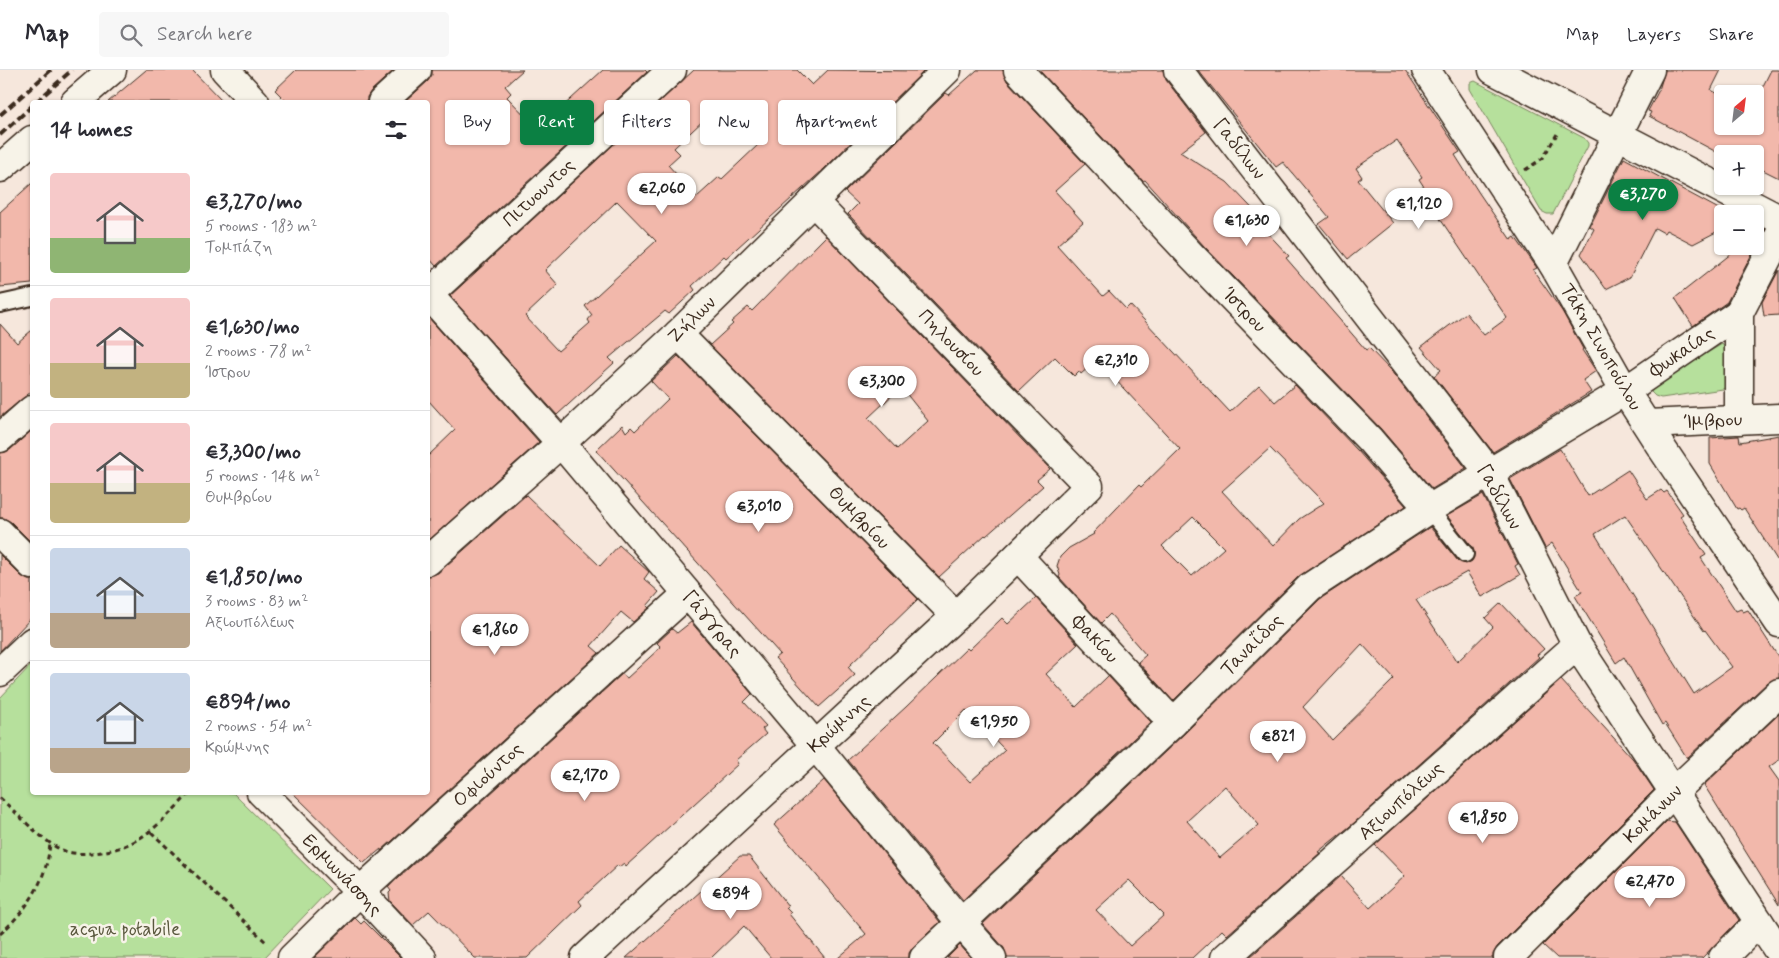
<!DOCTYPE html>
<meta charset="utf-8">
<style>
body{margin:0;font-family:Mynerve,sans-serif;background:#f7f7f7;color:#2b2b33;height:100vh;display:flex;flex-direction:column;font-size:19px;white-space:nowrap}
*{box-sizing:border-box;margin:0}
p{font-size:16px;color:#7c7c81}
.icon{flex:none;width:28px;height:28px;fill:none;stroke:currentColor;stroke-width:2;stroke-linecap:round;stroke-linejoin:round}
.map{position:relative;flex:1;overflow:hidden}
.side{position:absolute;left:30px;top:30px;width:400px;height:695px;display:flex;flex-direction:column;background:#fff;border-radius:5px;box-shadow:0 1px 4px #0004}
.side>*{flex:none}
.guide{position:absolute;left:445px;top:30px;width:475px;height:45px;display:flex;gap:10px}
.needle{width:32px;rotate:28deg}
.fabs{position:absolute;left:1714px;top:15px;display:grid;gap:10px}
.fabs a{display:grid;place-items:center;width:50px;height:50px;border-radius:5px;background:#fff;box-shadow:0 1px 4px #0004;font-size:25px}
.price{position:absolute;translate:-50% -42px;padding:0 11px;border-radius:18px;background:#fff;color:#222;font-size:16px;line-height:32px;filter:drop-shadow(0 1px 2px #0008)}
.price::after{content:'';position:absolute;left:50%;top:30px;width:15px;height:11px;margin-left:-8px;background:inherit;clip-path:polygon(0 0,100% 0,50% 100%)}
.price.active{background:#0b8043;color:#fff}
ul{padding:0;list-style:none}
li{display:flex;align-items:center;gap:15px;height:125px;padding:0 20px}
li+li{border-top:1px solid #e1e1e2}
li span{display:grid;place-items:center;flex:none;width:140px;height:100px;border-radius:5px;color:#555}
li>.icon{margin-inline-start:auto}
span .icon{width:60px;height:60px;fill:#fffc;stroke-width:1}
li b{font-size:21px}
h2{display:flex;justify-content:space-between;align-items:center;height:60px;padding:0 20px;font-size:21px}
.chip{padding:0 18px;border-radius:5px;background:#fff;box-shadow:0 1px 4px #0004;font-size:18px;line-height:45px}
.chip.active{background:#0b8043;color:#fff}
header{display:flex;align-items:center;gap:30px;box-sizing:border-box;height:70px;padding:0 25px;background:#fff;border-bottom:1px solid #e1e1e2}
header strong{font-size:24px}
nav{display:flex;gap:28px;margin-inline-start:auto;font-size:18px}
.search{width:350px;height:45px;background:#f7f7f7;display:flex;align-items:center;gap:12px;box-sizing:border-box;padding:0 18px;border-radius:5px;color:#7c7c81;font-size:19px}
.map>svg:first-child{display:block}
</style>
<header>
<strong>Map</strong>
<div class="search"><svg class="icon" aria-label="search" viewBox="0 0 24 24"><circle cx="10" cy="10" r="6"/><path d="M15 15l6 6"/></svg>Search here</div>
<nav><a>Map</a><a>Layers</a><a>Share</a></nav>
</header>
<div class="map">
<svg width="1779" height="888" viewBox="0 0 1779 888">
<rect width="100%" height="100%" fill="#f6e7dc"/>
<filter id="ink" filterUnits="userSpaceOnUse"><feTurbulence type="fractalNoise" baseFrequency=".02" numOctaves="2"/><feDisplacementMap in="SourceGraphic" scale="10" xChannelSelector="R" yChannelSelector="G"/><feConvolveMatrix kernelMatrix="1 2 1 2 8 2 1 2 1" color-interpolation-filters="sRGB"/></filter>
<g filter="url(#ink)">
<!-- green -->
<g fill="#b6e09c" stroke="#78855d">
<polygon points="1475,11 1584,68 1588,73 1588,76 1553,144 1547,144 1541,141 1470,19 1470,13"/>
<polygon points="1722,274 1725,278 1730,312 1728,317 1723,319 1661,328 1655,326 1651,322 1654,315"/>
<polygon points="32,594 32,722 233,723 330,819 264,888 0,888 0,628"/>
</g>
<!-- building -->
<g fill="#f2b8ab" stroke="#3b2a1e" fill-rule="evenodd">
<polygon points="146,0 192,0 223,32 108,32"/>
<polygon points="296,0 394,0 371,21 367,27 367,32 287,32 275,20"/>
<polygon points="432,0 523,0 505,16 511,23 507,27 538,59 603,0 645,0 647,2 436,196 428,187 428,32 405,32 428,11 432,5"/>
<path d="M694,0H797L812,15L828,0L924,1L824,99L726,188L724,186L692,216L695,220L669,244L665,241L609,288L614,293L557,345L450,226ZM727,40L759,74L722,109L719,107L697,127L668,95L680,84L674,78L708,46L714,52ZM617,131L656,171L585,236L592,245L588,250L590,253L558,281L525,246L558,215L545,200Z"/>
<path d="M977,0H1003L1007,11L1085,94L1055,121L1083,152L1057,175L1103,226L1109,221L1126,239L1130,235L1230,342L1259,315L1275,332L1295,315L1358,381L1406,436L1299,506L1173,631L1138,592L1146,585L1110,544L1101,553L1059,507L1060,505L1057,496L1060,487L1069,478L1094,464L1093,463L1139,415L1141,417L1180,379L1097,290L1081,304L1079,301L1074,306L1055,287L1019,321L848,144L858,134L845,122L946,23L949,25ZM1270,378L1324,433L1299,449L1273,476L1222,421ZM1193,447L1224,478L1192,506L1162,476Z"/>
<polygon points="1039,0 1163,0 1166,10 1206,62 1180,82 1227,112 1266,153 1262,157 1289,186 1286,188 1366,280 1369,278 1391,301 1466,398 1432,419 1381,359 1204,176 1145,110 1143,111"/>
<polygon points="1198,0 1405,0 1460,82 1455,85 1479,123 1511,170 1515,167 1537,198 1533,200 1562,241 1583,279 1582,280 1596,301 1583,310 1591,322 1493,382 1434,306 1441,300 1421,277 1466,243 1484,265 1507,248 1422,122 1426,120 1419,109 1422,107 1397,70 1356,98 1362,107 1358,110 1393,153 1348,189 1319,154 1329,147 1283,92 1276,97"/>
<polygon points="1665,0 1721,0 1711,20 1722,26 1722,56 1755,56 1755,32 1771,0 1779,0 1779,108 1759,98 1757,102 1755,101 1755,84 1722,84 1722,85 1649,46 1651,42 1648,41 1659,20"/>
<polygon points="1624,88 1728,144 1722,144 1722,159 1693,174 1666,160 1664,163 1655,158 1630,207 1606,219 1581,184 1594,159 1590,156"/>
<polygon points="32,113 32,214 0,217 0,142"/>
<polygon points="1755,157 1761,160 1765,159 1727,232 1693,256 1675,228 1741,176 1755,176"/>
<path d="M826,166L1050,399L1037,410L1043,416L986,466L985,465L939,507L710,275L733,254L731,252L748,237L752,241ZM901,317L928,351L897,379L868,348Z"/>
<polygon points="1779,200 1779,245 1764,246 1762,232"/>
<polygon points="428,247 539,372 428,471 428,386 455,360 428,330"/>
<polygon points="0,254 17,273 32,260 32,321 0,347"/>
<polygon points="678,286 918,529 848,597 855,605 819,637 775,588 780,584 596,380 622,355 626,362 631,357 635,361 668,329 651,311"/>
<polygon points="32,360 32,473 11,452 4,448 0,448 0,383 10,380"/>
<polygon points="1779,365 1779,493 1744,438 1741,440 1739,438 1737,439 1710,394 1710,368 1739,366 1740,372"/>
<path d="M1560,379L1588,426L1628,400L1647,429L1661,420L1664,423L1667,421L1683,444L1680,446L1706,485L1701,488L1736,541L1741,539L1743,542L1748,540L1779,588V608L1768,612L1687,688L1665,653L1662,655L1624,587L1616,593L1575,526L1582,522L1552,473L1545,478L1510,409ZM1625,445L1704,561L1705,560L1732,597L1694,624L1595,464Z"/>
<polygon points="526,425 600,496 619,475 649,502 644,509 659,522 647,536 649,538 633,552 621,542 591,576 599,583 381,781 381,779 364,793 292,722 428,722 428,506 438,503"/>
<path d="M1483,425L1518,494L1515,496L1520,505L1482,527L1467,502L1416,530L1457,592L1493,557L1485,548L1501,533L1544,579L1537,585L1539,587L1354,753L1318,782L1320,783L1227,865L1222,860L1192,888H1007L1004,878L983,854L1184,664L1320,529L1430,457L1458,491L1466,494L1472,491L1474,487L1473,478L1447,446ZM1362,574L1394,609L1332,670L1303,637ZM1225,716L1259,755L1220,788L1187,751ZM1129,810L1164,845L1130,876L1096,840Z"/>
<polygon points="0,485 21,506 28,510 32,510 32,547 0,581"/>
<path d="M1036,528L1078,574L1046,604L1076,637L1108,606L1151,652L963,830L848,690L906,637L967,578L969,580L1002,548L1008,554ZM966,640L1005,680L970,712L933,673Z"/>
<polygon points="691,552 752,624 744,632 766,656 762,659 766,664 736,690 738,694 626,796 624,793 619,797 618,795 579,831 582,835 527,888 475,888 429,841 413,855 390,831 389,823 391,821 388,817 622,604 627,608 661,577 657,573 672,559 677,563"/>
<polygon points="1561,610 1633,689 1654,720 1497,877 1493,884 1493,888 1249,888 1341,806 1370,838 1405,806 1375,775"/>
<polygon points="1779,644 1779,690 1769,697 1779,711 1779,835 1704,715"/>
<polygon points="824,710 940,852 913,877 909,883 909,888 838,888 866,864 774,755"/>
<polygon points="1667,751 1675,752 1739,850 1702,888 1557,888 1543,875"/>
<polygon points="740,786 749,786 788,836 786,838 791,843 789,844 825,888 771,888 744,856 711,888 626,888"/>
<polygon points="355,848 361,854 364,851 401,888 314,888"/>
<polygon points="960,875 971,888 947,888"/>
</g>
<g fill="none" stroke-linecap="round" stroke-linejoin="round">
<!-- lane casing -->
<g stroke="#3b2a1e" stroke-width="20">
<g id="lane">
<polyline points="0,234 32,227"/>
<polyline points="1429,439 1465,484"/>
</g>
</g>
<!-- street casing -->
<g stroke="#3b2a1e" stroke-width="31">
<g id="street">
<polyline points="225,0 255,32"/>
<polyline points="1018,0 1193,187 1370,370 1429,439"/>
<polyline points="1178,0 1489,402 1577,575 1779,882"/>
<polyline points="1426,0 1553,194 1625,321 1659,374 1779,553"/>
<polyline points="1493,0 1779,149"/>
<polyline points="382,32 417,0"/>
<polyline points="1553,194 1650,0"/>
<polyline points="428,224 561,373 815,675 962,854 992,888"/>
<polyline points="428,225 672,0"/>
<polyline points="678,264 956,546"/>
<polyline points="1739,350 1739,243 1779,166"/>
<polyline points="1647,354 1779,348"/>
<polyline points="0,368 32,340"/>
<polyline points="0,463 32,495"/>
<polyline points="1018,486 1173,653"/>
<polyline points="428,491 561,373 678,264 947,0"/>
<polyline points="0,602 32,572"/>
<polyline points="261,722 360,821 422,888"/>
<polyline points="292,888 360,821 687,524"/>
<polyline points="585,888 956,546 1089,416 813,131"/>
<polyline points="924,888 1173,653 1310,517 1429,439 1625,321 1739,243"/>
<polyline points="1225,888 1577,575"/>
<polyline points="1508,888 1674,722 1779,623"/>
<polyline points="1723,888 1759,852"/>
</g>
</g>
<!-- secondary casing -->
<g stroke="#3b2a1e" stroke-width="31">
<g id="secondary">
<polyline points="75,32 112,0"/>
<polyline points="0,98 32,70"/>
</g>
</g>
<!-- path -->
<g stroke="#3b2a1e" stroke-width="3" stroke-dasharray="5 4" stroke-linecap="butt">
<polyline points="1525,100 1543,88 1557,64"/>
<path d="M0,728C16,742 43,772 62,780C71,784 82,784 92,783C140,779 159,754 191,722"/>
<polyline points="151,762 268,874"/>
<path d="M0,864C28,839 47,810 50,773"/>
</g>
<!-- lane -->
<use href="#lane" stroke="#f7f3e8" stroke-width="16"/>
<!-- street -->
<use href="#street" stroke="#f7f3e8" stroke-width="28"/>
<!-- secondary -->
<use href="#secondary" stroke="#f7f3e8" stroke-width="28"/>
<!-- rail -->
<g stroke="#3b2a1e" stroke-width="4" stroke-dasharray="8 4" stroke-linecap="butt">
<polyline points="36,32 72,0"/>
<polyline points="0,45 51,0"/>
<polyline points="0,65 32,36"/>
</g>
</g>
</g>
<g text-anchor="middle" dominant-baseline="central" stroke-width="5" stroke-linejoin="round" paint-order="stroke">
<!-- street labels -->
<g font-size="19" fill="#3b2a1e" stroke="#f7f3e8">
<text transform="translate(1239 79) rotate(52)">Γαδίλων</text>
<text transform="translate(539 123) rotate(-43)">Πιτυουντος</text>
<text transform="translate(1244 240) rotate(46)">Ίστρου</text>
<text transform="translate(692 250) rotate(-44)">Ζήλων</text>
<text transform="translate(951 273) rotate(46)">Πηλουσίου</text>
<text transform="translate(1601 277) rotate(60)">Τάκη Σινοπούλου</text>
<text transform="translate(1682 282) rotate(-34)">Φωκαίας</text>
<text transform="translate(1713 351) rotate(-3)">Ίμβρου</text>
<text transform="translate(1499 427) rotate(61)">Γαδίλων</text>
<text transform="translate(859 448) rotate(46)">Θυμβρίου</text>
<text transform="translate(712 554) rotate(50)">Γάγγρας</text>
<text transform="translate(1095 569) rotate(47)">Φακίου</text>
<text transform="translate(1252 575) rotate(-45)">Ταναΐδος</text>
<text transform="translate(839 654) rotate(-42)">Κρώμνης</text>
<text transform="translate(488 705) rotate(-42)">Οφιούντος</text>
<text transform="translate(1401 731) rotate(-42)">Αξιουπόλεως</text>
<text transform="translate(1653 744) rotate(-45)">Κομάνων</text>
<text transform="translate(342 805) rotate(46)">Ερμωνάσσης</text>
</g>
<!-- park labels -->
<g font-size="19" fill="#5a583e" stroke="#f7f3e8">
<text x="125" y="859">acqua potabile</text>
</g>
</g>
</svg>
<div class="fabs">
<a><svg class="needle" viewBox="-14 -14 28 28"><path d="M0-13l5 13h-10z" fill="#e53935"/><path d="M0 13l5-13h-10z" fill="#7c7c81"/></svg></a>
<a>+</a>
<a>−</a>
</div>
<b class="price" style="left:662px;top:145px">€2,060</b>
<b class="price active" style="left:1643px;top:151px">€3,270</b>
<b class="price" style="left:1419px;top:160px">€1,120</b>
<b class="price" style="left:1247px;top:177px">€1,630</b>
<b class="price" style="left:1116px;top:317px">€2,310</b>
<b class="price" style="left:882px;top:338px">€3,300</b>
<b class="price" style="left:759px;top:463px">€3,010</b>
<b class="price" style="left:495px;top:586px">€1,860</b>
<b class="price" style="left:994px;top:678px">€1,950</b>
<b class="price" style="left:1278px;top:693px">€821</b>
<b class="price" style="left:585px;top:732px">€2,170</b>
<b class="price" style="left:1483px;top:774px">€1,850</b>
<b class="price" style="left:1650px;top:838px">€2,470</b>
<b class="price" style="left:731px;top:850px">€894</b>
<div class="guide">
<a class="chip">Buy</a>
<a class="chip active">Rent</a>
<a class="chip">Filters</a>
<a class="chip">New</a>
<a class="chip">Apartment</a>
</div>
<section class="side">
<h2>14 homes<svg class="icon" aria-label="filters" viewBox="0 0 24 24"><path d="M4 7h16M4 17h16"/><circle cx="9" cy="7" r="2"/><circle cx="15" cy="17" r="2"/></svg></h2>
<ul>
<li><span style="background:linear-gradient(#f6c9c9 65%,#8fb573 0)"><svg class="icon" aria-label="home" viewBox="0 0 24 24"><path d="M3 11l9-7 9 7M6 9v11h12V9"/></svg></span><div><b>€3,270/mo</b><p>5 rooms · 183 m²</p><p>Τομπάζη</p></div></li>
<li><span style="background:linear-gradient(#f6c9c9 65%,#c2b280 0)"><svg class="icon" aria-label="home" viewBox="0 0 24 24"><path d="M3 11l9-7 9 7M6 9v11h12V9"/></svg></span><div><b>€1,630/mo</b><p>2 rooms · 78 m²</p><p>Ίστρου</p></div></li>
<li><span style="background:linear-gradient(#f6c9c9 60%,#c2b280 0)"><svg class="icon" aria-label="home" viewBox="0 0 24 24"><path d="M3 11l9-7 9 7M6 9v11h12V9"/></svg></span><div><b>€3,300/mo</b><p>5 rooms · 148 m²</p><p>Θυμβρίου</p></div></li>
<li><span style="background:linear-gradient(#c9d6e8 65%,#b9a48a 0)"><svg class="icon" aria-label="home" viewBox="0 0 24 24"><path d="M3 11l9-7 9 7M6 9v11h12V9"/></svg></span><div><b>€1,850/mo</b><p>3 rooms · 83 m²</p><p>Αξιουπόλεως</p></div></li>
<li><span style="background:linear-gradient(#c9d6e8 75%,#b9a48a 0)"><svg class="icon" aria-label="home" viewBox="0 0 24 24"><path d="M3 11l9-7 9 7M6 9v11h12V9"/></svg></span><div><b>€894/mo</b><p>2 rooms · 54 m²</p><p>Κρώμνης</p></div></li>
</ul>
</section>
</div>
